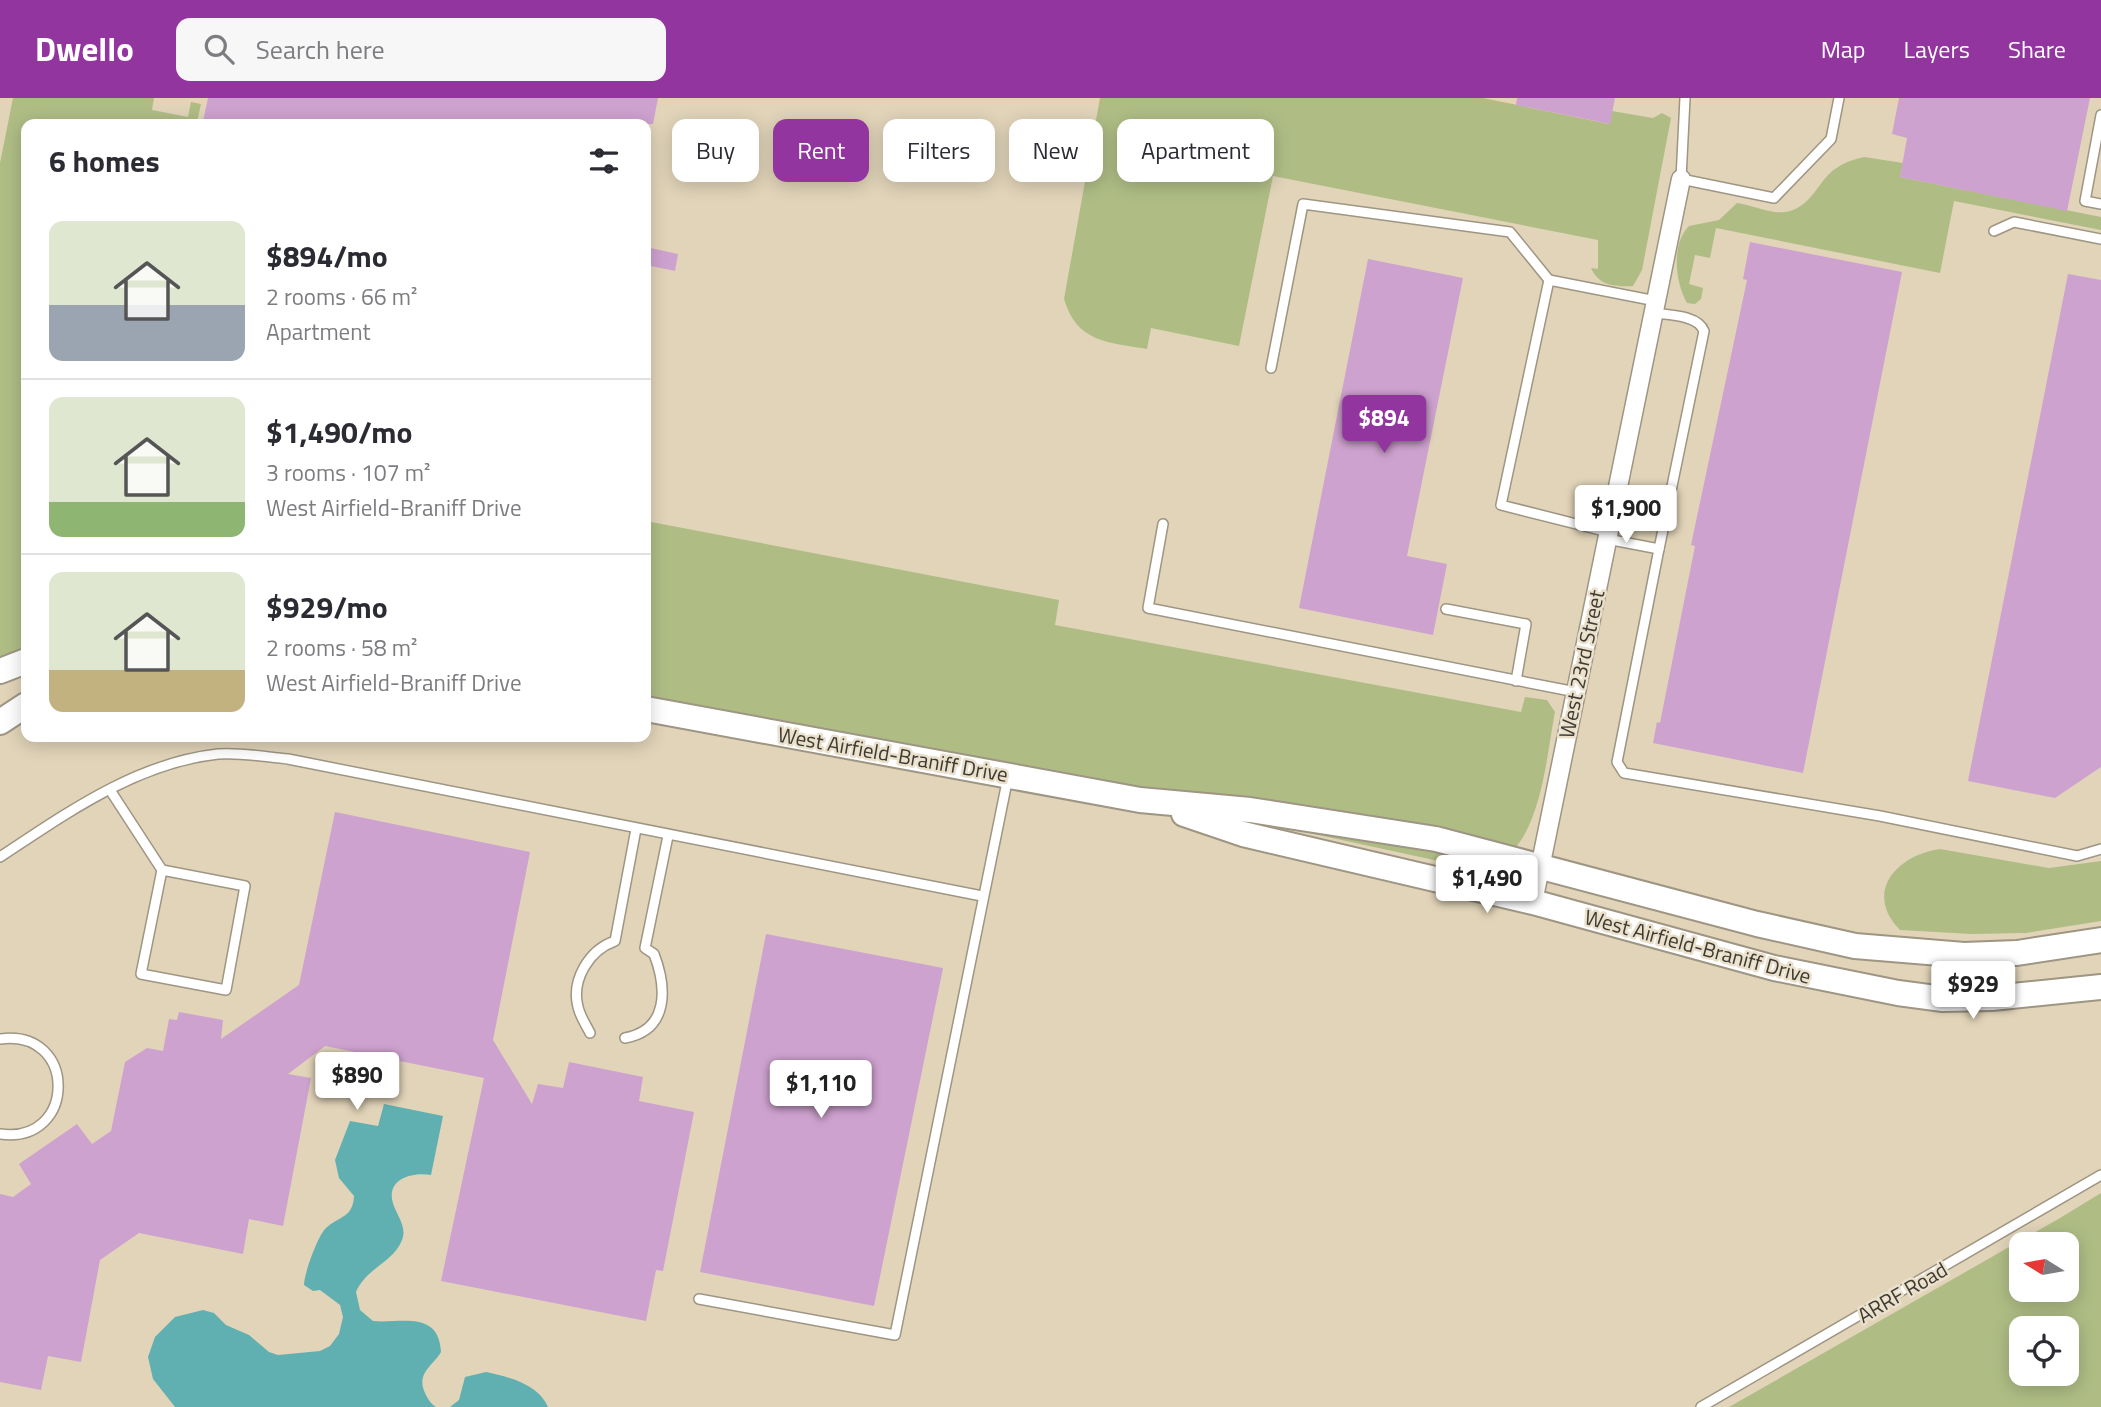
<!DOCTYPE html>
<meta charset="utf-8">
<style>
body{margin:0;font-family:"Titillium Web",sans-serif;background:#f7f7f7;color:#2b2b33;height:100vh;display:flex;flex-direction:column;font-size:26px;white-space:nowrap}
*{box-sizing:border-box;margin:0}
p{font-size:23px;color:#7c7c81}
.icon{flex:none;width:38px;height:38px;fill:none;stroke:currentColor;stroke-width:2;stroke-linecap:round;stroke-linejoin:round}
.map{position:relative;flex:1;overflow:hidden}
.details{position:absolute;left:21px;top:21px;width:630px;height:623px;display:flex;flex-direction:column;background:#fff;border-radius:14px;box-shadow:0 4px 18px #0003}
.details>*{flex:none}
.banner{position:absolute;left:672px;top:21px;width:665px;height:63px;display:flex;gap:14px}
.needle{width:46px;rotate:281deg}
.fabs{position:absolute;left:2009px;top:1134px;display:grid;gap:14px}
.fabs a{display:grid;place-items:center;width:70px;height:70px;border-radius:14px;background:#fff;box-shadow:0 4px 18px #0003;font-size:35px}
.price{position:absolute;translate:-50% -60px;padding:0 16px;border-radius:7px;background:#fff;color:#222;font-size:23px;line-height:46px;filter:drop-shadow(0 2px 4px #0008)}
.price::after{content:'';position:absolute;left:50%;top:42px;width:21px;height:16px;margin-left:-10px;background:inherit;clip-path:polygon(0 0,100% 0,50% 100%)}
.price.on{background:#93359e;color:#fff}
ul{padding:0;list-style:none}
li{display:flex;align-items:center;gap:21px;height:175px;padding:0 28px}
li+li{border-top:2px solid #e1e1e2}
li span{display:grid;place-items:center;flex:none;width:196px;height:140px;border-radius:14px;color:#555}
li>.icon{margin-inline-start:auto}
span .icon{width:84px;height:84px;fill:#fffc;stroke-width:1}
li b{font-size:30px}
h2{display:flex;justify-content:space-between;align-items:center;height:84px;padding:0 28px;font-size:30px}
.pill{padding:0 24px;border-radius:14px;background:#fff;box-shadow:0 4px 18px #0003;font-size:24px;line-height:63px}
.pill.on{background:#93359e;color:#fff}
header{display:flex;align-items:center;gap:42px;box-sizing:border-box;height:98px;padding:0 35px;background:#93359e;color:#fff}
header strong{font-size:33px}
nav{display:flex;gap:38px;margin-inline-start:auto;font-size:24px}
.search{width:490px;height:63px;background:#f7f7f7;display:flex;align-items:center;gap:18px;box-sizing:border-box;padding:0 24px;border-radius:14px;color:#7c7c81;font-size:26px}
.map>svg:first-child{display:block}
</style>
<header>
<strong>Dwello</strong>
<div class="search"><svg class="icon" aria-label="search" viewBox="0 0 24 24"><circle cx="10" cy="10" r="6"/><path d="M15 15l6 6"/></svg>Search here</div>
<nav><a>Map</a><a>Layers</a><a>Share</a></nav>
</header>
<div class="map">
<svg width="2101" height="1309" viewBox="0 0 2101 1309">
<rect width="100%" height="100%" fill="#eae0cc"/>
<!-- built -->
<path fill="#e1d4b9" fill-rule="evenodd" d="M0,0H2101V1309H0ZM26,26H646V639H26ZM2021,1146H2067V1192H2021ZM2021,1230H2067V1276H2021Z"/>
<!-- green -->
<g fill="#afbd85" fill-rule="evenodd">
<polygon points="13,0 154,0 152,12 188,19 191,4 201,6 197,24 204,26 26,26 26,551 0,562 0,65"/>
<path d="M1100,0H1483L1609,26L1612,13L1653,20L1662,15L1671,20L1642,172L1633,188C1615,189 1599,188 1591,170L1598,171V142L1273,78L1239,248L1151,230L1147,251C1108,244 1077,245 1064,201Z"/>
<path d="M1864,59L1903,65L1900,79L2101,119V132L1954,103L1940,175L1716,130L1710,160L1695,157L1689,186L1703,190L1701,201L1695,206L1687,205C1675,184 1671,146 1689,128L1719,122L1737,105C1753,107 1769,116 1785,114C1808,111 1816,89 1830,75C1840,66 1851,62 1864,59Z"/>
<path d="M646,423L1059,502L1055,527L1521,614L1525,599L1547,602L1555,614C1546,658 1540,765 1482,767C1466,768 1449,764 1434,762L1050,679L646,597Z"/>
<path d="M1940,751L2049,770L2101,763V823L2026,835L1971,836L1900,832C1863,794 1897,757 1940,751Z"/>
<path d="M2101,1095V1309H1729L2060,1120ZM2021,1146H2067V1192H2021ZM2021,1230H2067V1276H2021Z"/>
</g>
<!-- water -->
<g fill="#61b0b1">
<path d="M384,1006L443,1018L431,1077C415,1074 389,1079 392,1101C394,1115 408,1127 402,1142C394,1164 366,1170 356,1194L360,1212L373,1223C399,1226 439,1211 441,1254C432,1269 416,1275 425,1295C428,1301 430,1305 436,1309H175L153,1281L148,1259L155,1239L175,1219L203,1212L214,1215L226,1227L249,1237L269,1254L278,1257L320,1253L330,1248L339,1236L343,1219L340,1207L320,1192L313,1193L304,1187C304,1176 318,1137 326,1130C339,1118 353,1120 354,1098L339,1080L335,1062L350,1023L378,1028Z"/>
<path d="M486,1274C509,1279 538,1286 548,1309H450L459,1302L465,1279Z"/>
</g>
<!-- building -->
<g fill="#cea2cf">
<polygon points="208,0 658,0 653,26 221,26 203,23"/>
<polygon points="1517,0 1615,0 1610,26 1516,7"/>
<polygon points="1899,0 2090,0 2067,113 1900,79 1907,40 1892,36"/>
<polygon points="1750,144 1902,174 1803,675 1653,645 1657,624 1660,625 1695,448 1691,447 1747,182 1743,181"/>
<polygon points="646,149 678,156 675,173 646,167"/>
<polygon points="1368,161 1463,180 1407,458 1447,466 1433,537 1299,510"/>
<polygon points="2068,176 2101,182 2101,669 2055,700 1968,683"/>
<polygon points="335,714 530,754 493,942 532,1006 538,986 563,990 569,964 643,979 639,1003 694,1014 663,1173 656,1172 646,1223 441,1183 484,980 325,948 288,976 311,980 283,1128 249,1121 243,1156 139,1135 100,1162 81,1264 48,1258 41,1292 0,1284 0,1096 13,1099 31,1086 19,1066 77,1026 92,1046 111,1033 125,964 147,950 163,953 169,921 177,922 179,914 223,922 221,941 299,887"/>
<polygon points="766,836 943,870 874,1208 700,1174"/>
</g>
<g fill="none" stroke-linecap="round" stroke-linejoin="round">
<!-- lane casing -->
<g stroke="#9e9583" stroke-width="12">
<g id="lane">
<polyline points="1685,0 1681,81 1774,100 1831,41 1839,0"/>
<polyline points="2101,17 2085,103 2101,106"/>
<polyline points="1994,133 2014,124 2101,141"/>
<path d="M1654,215C1669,217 1698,217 1704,233L1659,451"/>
<polyline points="1271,270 1303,106 1510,134 1549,182"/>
<polyline points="1163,426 1148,510 1576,594"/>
<polyline points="1608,434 1501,407 1549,182 1656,203"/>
<polyline points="1607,441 1659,451 1617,664 1624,675 1880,718 2077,758 2101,751"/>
<polyline points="1446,511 1526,526 1516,583"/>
<polyline points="110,692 162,772 141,876 226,892 245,788 162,772"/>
<path d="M0,759C67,715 136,665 218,656C240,654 266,659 288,661L982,798"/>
<path d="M590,935C586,927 580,918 578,909C571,882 589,852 615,843L636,731"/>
<path d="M625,940C669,932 667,890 654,856L645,850L668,738"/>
<path d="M0,941C78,930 77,1047 0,1036"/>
<polyline points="699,1201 895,1237 1008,679"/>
<polyline points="1701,1309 2101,1077"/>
</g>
</g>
<!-- street casing -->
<g stroke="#9e9583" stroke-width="21">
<polyline id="street" points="1533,804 1681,81"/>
</g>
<!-- secondary casing -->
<g stroke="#9e9583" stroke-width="28">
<g id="secondary">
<polyline points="0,573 26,563"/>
<polyline points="646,611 1140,702 1250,712 1436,741 1757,826 1855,848 1964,857 2017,855 2101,842"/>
<polyline points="0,624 26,607"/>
<polyline points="1184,716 1243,736 1533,804 1774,870 1898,895 1943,901 1992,900 2101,889"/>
</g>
</g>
<!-- lane -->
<use href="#lane" stroke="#fff" stroke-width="9"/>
<!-- street -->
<use href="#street" stroke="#fff" stroke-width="18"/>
<!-- secondary -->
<use href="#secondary" stroke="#fff" stroke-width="24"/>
</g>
<g text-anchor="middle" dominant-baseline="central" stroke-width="5" stroke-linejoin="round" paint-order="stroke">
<!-- street labels -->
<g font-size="21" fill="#3d3a32" stroke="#eae0cc">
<text transform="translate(1581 566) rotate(-78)">West 23rd Street</text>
<text transform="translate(893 656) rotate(10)">West Airfield-Braniff Drive</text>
<text transform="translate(1698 848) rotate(15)">West Airfield-Braniff Drive</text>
<text transform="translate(1902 1194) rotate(-30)">ARRF Road</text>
</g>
</g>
</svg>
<div class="fabs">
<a><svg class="needle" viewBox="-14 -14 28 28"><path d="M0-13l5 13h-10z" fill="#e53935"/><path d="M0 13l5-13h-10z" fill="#7c7c81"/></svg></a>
<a><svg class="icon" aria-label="locate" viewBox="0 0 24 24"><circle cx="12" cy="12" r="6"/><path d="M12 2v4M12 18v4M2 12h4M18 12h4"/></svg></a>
</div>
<b class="price on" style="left:1384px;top:357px">$894</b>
<b class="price" style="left:1626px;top:447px">$1,900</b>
<b class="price" style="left:1487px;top:817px">$1,490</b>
<b class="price" style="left:1973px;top:923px">$929</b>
<b class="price" style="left:357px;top:1014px">$890</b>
<b class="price" style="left:821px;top:1022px">$1,110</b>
<div class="banner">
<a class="pill">Buy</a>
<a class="pill on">Rent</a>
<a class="pill">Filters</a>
<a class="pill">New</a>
<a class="pill">Apartment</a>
</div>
<section class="details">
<h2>6 homes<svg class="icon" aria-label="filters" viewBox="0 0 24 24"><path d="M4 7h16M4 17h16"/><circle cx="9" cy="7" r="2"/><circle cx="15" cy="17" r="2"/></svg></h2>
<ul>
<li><span style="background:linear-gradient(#dfe7d0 60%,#9aa5b1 0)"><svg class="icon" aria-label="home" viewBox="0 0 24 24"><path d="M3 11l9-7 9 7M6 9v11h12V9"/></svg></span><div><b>$894/mo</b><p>2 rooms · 66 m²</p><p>Apartment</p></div></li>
<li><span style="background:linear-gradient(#dfe7d0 75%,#8fb573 0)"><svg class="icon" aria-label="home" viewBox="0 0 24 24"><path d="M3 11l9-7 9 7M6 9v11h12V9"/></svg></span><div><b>$1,490/mo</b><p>3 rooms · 107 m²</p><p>West Airfield-Braniff Drive</p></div></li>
<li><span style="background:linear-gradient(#dfe7d0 70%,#c2b280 0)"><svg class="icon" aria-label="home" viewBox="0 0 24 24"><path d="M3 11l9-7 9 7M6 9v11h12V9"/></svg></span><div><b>$929/mo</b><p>2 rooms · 58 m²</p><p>West Airfield-Braniff Drive</p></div></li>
</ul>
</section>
</div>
